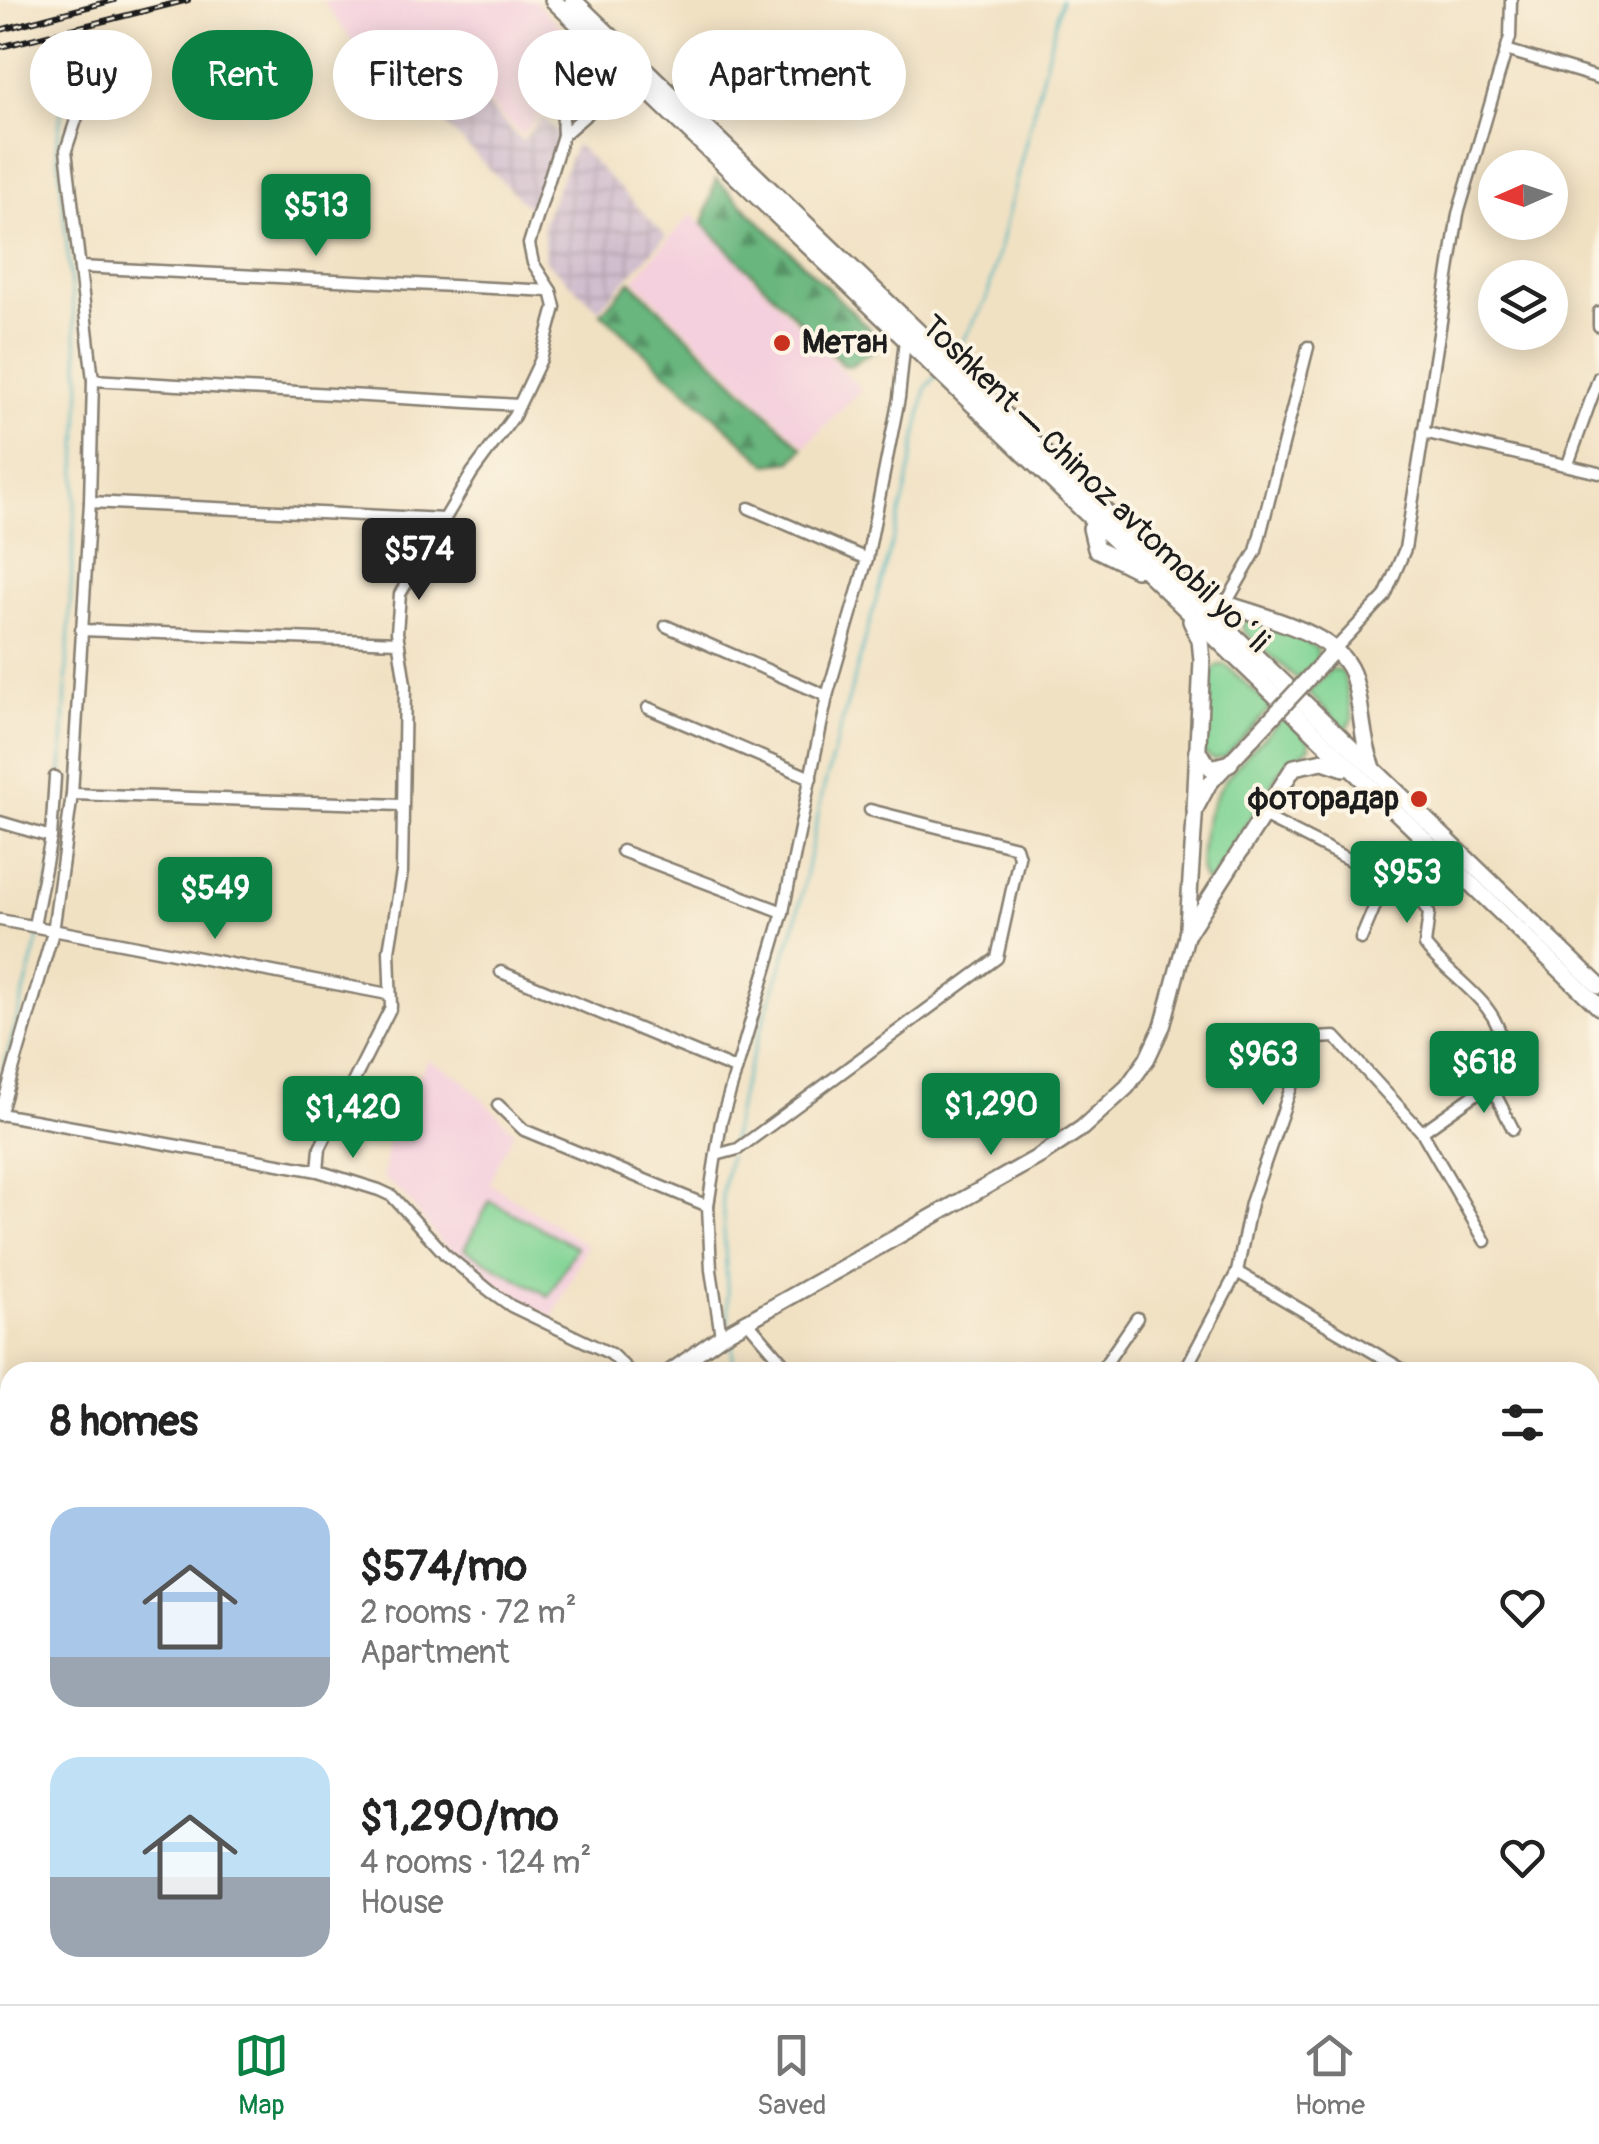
<!DOCTYPE html>
<meta charset="utf-8">
<style>
body{margin:0;font-family:Pangolin,sans-serif;background:#f6f6f6;color:#222;height:100vh;display:flex;flex-direction:column;font-size:38px;white-space:nowrap}
*{box-sizing:border-box;margin:0}
p{font-size:32px;color:#767676}
.icon{flex:none;width:55px;height:55px;fill:none;stroke:currentColor;stroke-width:2;stroke-linecap:round;stroke-linejoin:round}
.map{position:relative;flex:1;overflow:hidden}
.panel{position:absolute;left:0px;top:1362px;width:1600px;height:642px;display:flex;flex-direction:column;background:#fff;border-radius:30px 30px 0 0;box-shadow:0 5px 25px #0003}
.panel>*{flex:none}
.guide{position:absolute;left:30px;top:30px;width:1000px;height:90px;display:flex;gap:20px}
.needle{width:65px;rotate:267deg}
.fabs{position:absolute;left:1478px;top:150px;display:grid;gap:20px}
.fabs a{display:grid;place-items:center;width:90px;height:90px;border-radius:50%;background:#fff;box-shadow:0 5px 25px #0003;font-size:50px}
.price{position:absolute;translate:-50% -85px;padding:0 22px;border-radius:10px;background:#0b8043;color:#fff;font-size:32px;line-height:65px;filter:drop-shadow(0 2px 5px #0008)}
.price::after{content:'';position:absolute;left:50%;top:60px;width:30px;height:22px;margin-left:-15px;background:inherit;clip-path:polygon(0 0,100% 0,50% 100%)}
.price.current{background:#222;color:#fff}
ul{padding:0;list-style:none}
li{display:flex;align-items:center;gap:30px;height:250px;padding:0 50px}
li span{display:grid;place-items:center;flex:none;width:280px;height:200px;border-radius:30px;color:#555}
li>.icon{margin-inline-start:auto}
span .icon{width:120px;height:120px;fill:#fffc;stroke-width:1}
li b{font-size:42px}
h2{display:flex;justify-content:space-between;align-items:center;height:120px;padding:0 50px;font-size:42px}
.tag{padding:0 35px;border-radius:45px;background:#fff;box-shadow:0 5px 25px #0003;font-size:35px;line-height:90px}
.tag.current{background:#0b8043;color:#fff}
.menu{display:flex;justify-content:space-around;align-items:center;height:140px;border-top:2px solid #e0e0e0;background:#fff;font-size:28px;color:#767676}
.menu a{display:grid;justify-items:center;gap:5px}
.menu .current{color:#0b8043}
.map>svg:first-child{display:block}
</style>
<div class="map">
<svg width="1599" height="2004" viewBox="0 0 1599 2004">
<defs>
<pattern id="industrial-grid" width="8" height="8" patternUnits="userSpaceOnUse" patternTransform="scale(2.5)"><rect width="8" height="8" fill="#d0bdcd"/><path d="M0 4h8M4 0v8" fill="none" stroke="#b2a2af"/></pattern>
<pattern id="forest-firs" width="22" height="20" patternUnits="userSpaceOnUse" patternTransform="scale(2.5)"><rect width="22" height="20" fill="#69b67e"/><path d="M5 1l3.5 6h-7zM16 11l3.5 6h-7z" fill="#569366"/></pattern>
</defs>
<rect width="100%" height="100%" fill="#fcf5e5"/>
<filter id="ink" filterUnits="userSpaceOnUse"><feTurbulence type="fractalNoise" baseFrequency=".01" numOctaves="2"/><feDisplacementMap in="SourceGraphic" scale="20" xChannelSelector="R" yChannelSelector="G"/><feConvolveMatrix kernelMatrix="1 2 1 2 8 2 1 2 1" color-interpolation-filters="sRGB"/></filter>
<filter id="wash" filterUnits="userSpaceOnUse"><feTurbulence type="fractalNoise" baseFrequency=".0048" numOctaves="4" result="noise"/><feDisplacementMap in="SourceGraphic" scale="40" xChannelSelector="R" yChannelSelector="G"/><feGaussianBlur stdDeviation="2.25" result="paint"/><feColorMatrix in="noise" values="0 0 0 0 0 0 0 0 0 0 0 0 0 0 0 0 0 1.4 0 .05"/><feComposite in="paint" operator="in"/></filter>
<g filter="url(#wash)">
<rect width="100%" height="100%" fill="#f1e1c3"/>
<!-- built -->
<g fill="#f4cfdd">
<polygon points="534,0 582,49 558,98 522,135 445,61 433,72 408,42 396,51 356,46 323,1"/>
<polygon points="691,214 861,389 805,446 634,279"/>
<polygon points="428,1060 461,1078 514,1131 489,1183 587,1245 553,1317 518,1300 443,1244 402,1193 383,1178 392,1110 398,1113"/>
</g>
<!-- industrial -->
<g fill="url(#industrial-grid)">
<polygon points="445,62 522,141 543,118 561,137 533,212 416,96"/>
<polygon points="576,144 666,236 599,309 545,260 543,222"/>
</g>
<!-- grass -->
<g fill="#82d495" stroke="#4f7858" stroke-width="2.5">
<polygon points="1247,619 1302,638 1317,649 1317,661 1297,679 1245,633 1242,625"/>
<polygon points="1219,665 1226,665 1271,707 1225,757 1213,760 1203,753 1208,673"/>
<polygon points="1331,669 1343,672 1353,719 1346,730 1308,693"/>
<path d="M1285,716L1309,740L1310,747L1281,769L1212,880L1206,882C1199,873 1200,864 1201,852C1204,787 1242,761 1285,716Z"/>
<polygon points="490,1201 576,1247 549,1296 464,1249"/>
</g>
<!-- forest -->
<g fill="url(#forest-firs)" stroke="#42694d" stroke-width="2.5">
<polygon points="716,179 879,338 878,347 850,366 843,365 703,224"/>
<polygon points="631,281 803,448 792,461 767,464 601,313"/>
</g>
<g fill="none" stroke-linecap="round" stroke-linejoin="round">
<!-- stream -->
<g stroke="#44b3bd" stroke-width="2.5">
<polyline points="955,356 987,298 1061,0"/>
<polyline points="43,923 60,811 81,386 57,145 63,98"/>
<polyline points="0,1082 41,930"/>
<polyline points="730,1149 741,1091 796,921 823,791 905,495 926,388 936,376"/>
<polyline points="729,1156 722,1194 729,1323"/>
<polyline points="729,1372 733,1355 731,1335"/>
<polyline points="575,2004 577,1995"/>
</g>
</g>
</g>
<g filter="url(#ink)">
<g fill="none" stroke-linecap="round" stroke-linejoin="round">
<!-- minor casing -->
<g stroke="#867e70" stroke-width="15">
<g id="minor">
<polyline points="1506,50 1599,78"/>
<path d="M563,135C558,89 592,75 588,34"/>
<polyline points="80,267 551,291"/>
<polyline points="1599,312 1599,326"/>
<polyline points="93,380 519,405"/>
<polyline points="1423,432 1599,473"/>
<polyline points="1568,464 1599,377"/>
<polyline points="90,502 444,519"/>
<polyline points="749,508 867,559"/>
<polyline points="1225,605 1256,551 1308,347"/>
<polyline points="666,626 827,696"/>
<polyline points="81,630 398,642"/>
<polyline points="1335,649 1385,596 1405,549 1458,214 1510,37 1511,0"/>
<polyline points="648,708 811,778"/>
<polyline points="72,794 401,805"/>
<path d="M1261,815L1415,893L1429,913L1425,945C1448,977 1501,1003 1502,1046C1502,1058 1492,1071 1490,1084L1513,1129"/>
<polyline points="0,822 51,837"/>
<polyline points="622,851 783,912"/>
<polyline points="0,920 388,994"/>
<polyline points="34,926 51,837 55,777"/>
<polyline points="1361,939 1387,877"/>
<polyline points="501,972 735,1069"/>
<polyline points="498,1105 524,1130 708,1206"/>
<polyline points="0,1114 318,1171 379,1190 392,1196 445,1254 490,1291 511,1306 611,1354 630,1372"/>
<polyline points="0,1115 53,932 72,794 90,502 93,380 66,150 84,96 100,78"/>
<polyline points="1422,1132 1490,1084"/>
<polyline points="716,1155 738,1149 997,958 1019,857 1016,847 870,810"/>
<polyline points="318,1171 320,1148 391,1007 389,951 402,872 405,684 397,632 400,594 472,473 514,416 541,359 555,307 551,291 533,263 529,244 563,135 610,94 643,87"/>
<polyline points="1237,1272 1407,1372"/>
<polyline points="747,1321 791,1372"/>
<polyline points="721,1336 711,1270 708,1206 721,1122 783,912 827,696 867,559 899,398 905,339"/>
<polyline points="1100,1372 1137,1318"/>
<polyline points="1184,1372 1237,1272 1251,1203 1302,1056 1317,1038 1335,1037 1422,1132 1485,1241"/>
<polyline points="1590,1476 1599,1481"/>
<polyline points="1590,1622 1599,1626"/>
<polyline points="0,1796 10,1800"/>
<polyline points="1590,1803 1599,1801"/>
<polyline points="0,1978 10,1982"/>
<polyline points="39,1995 59,2004"/>
<polyline points="1182,1995 1183,2004"/>
<polyline points="1413,1995 1413,2004"/>
<polyline points="933,2004 974,1995"/>
<polyline points="1501,2004 1501,1995"/>
</g>
</g>
<!-- secondary casing -->
<g stroke="#867e70" stroke-width="19">
<g id="secondary">
<polyline points="1303,684 1335,649"/>
<polyline points="670,1372 721,1336 1040,1156 1082,1128 1127,1087 1147,1059 1163,1025 1187,934 1195,810 1209,784 1277,712"/>
<polyline points="165,2004 177,1995"/>
</g>
</g>
<!-- trunk casing -->
<g stroke="#867e70" stroke-width="20">
<g id="trunk">
<polyline points="553,0 1599,1007"/>
<polyline points="573,0 1599,986"/>
<polyline points="1100,517 1091,528 1096,549 1136,569"/>
<path d="M1195,591C1240,615 1332,624 1352,673C1363,703 1360,736 1372,765"/>
<polyline points="1191,621 1200,640 1202,660 1195,810"/>
<polyline points="1197,751 1211,768 1230,763"/>
<polyline points="1187,934 1294,767 1323,761 1344,768"/>
</g>
</g>
<!-- minor -->
<use href="#minor" stroke="#fff" stroke-width="10"/>
<!-- secondary -->
<use href="#secondary" stroke="#fff" stroke-width="14"/>
<!-- trunk -->
<use href="#trunk" stroke="#fff" stroke-width="15"/>
<!-- rail casing -->
<g stroke="#1c1c1c" stroke-width="6">
<g id="rail">
<polyline points="0,30 114,0"/>
<polyline points="0,47 188,0"/>
</g>
</g>
<!-- rail -->
<use href="#rail" stroke="#fcf5e5" stroke-width="2.5" stroke-dasharray="8" stroke-linecap="butt"/>
<!-- secondary-bridge casing -->
<g stroke="#867e70" stroke-width="19" stroke-linecap="butt">
<polyline id="secondary-bridge" points="1277,712 1303,684"/>
</g>
<!-- secondary-bridge -->
<use href="#secondary-bridge" stroke="#fff" stroke-width="14"/>
</g>
</g>
<!-- markers -->
<g fill="#c8321e" stroke="#fcf5e5" stroke-width="4">
<circle cx="782" cy="343" r="10"/>
<circle cx="1419" cy="799" r="10"/>
</g>
<g text-anchor="middle" dominant-baseline="central" stroke-width="8" stroke-linejoin="round" paint-order="stroke">
<!-- poi labels -->
<g font-size="32" font-weight="bold" fill="#1c1c1c" stroke="#fcf5e5" text-anchor="start">
<text x="802" y="343">Метан</text>
<text x="1399" y="799" text-anchor="end">фоторадар</text>
</g>
<!-- street labels -->
<g font-size="32" fill="#1c1c1c" stroke="#fcf5e5">
<text transform="translate(1095 484) rotate(44)">Toshkent — Chinoz avtomobil yoʻli</text>
</g>
</g>
</svg>
<div class="fabs">
<a><svg class="needle" viewBox="-14 -14 28 28"><path d="M0-13l5 13h-10z" fill="#e53935"/><path d="M0 13l5-13h-10z" fill="#767676"/></svg></a>
<a><svg class="icon" aria-label="layers" viewBox="0 0 24 24"><path d="M12 4l9 5-9 5-9-5zM3 14l9 5 9-5"/></svg></a>
</div>
<b class="price" style="left:316px;top:259px">$513</b>
<b class="price current" style="left:419px;top:603px">$574</b>
<b class="price" style="left:1407px;top:926px">$953</b>
<b class="price" style="left:215px;top:942px">$549</b>
<b class="price" style="left:1263px;top:1108px">$963</b>
<b class="price" style="left:1484px;top:1116px">$618</b>
<b class="price" style="left:991px;top:1158px">$1,290</b>
<b class="price" style="left:353px;top:1161px">$1,420</b>
<div class="guide">
<a class="tag">Buy</a>
<a class="tag current">Rent</a>
<a class="tag">Filters</a>
<a class="tag">New</a>
<a class="tag">Apartment</a>
</div>
<section class="panel">
<h2>8 homes<svg class="icon" aria-label="filters" viewBox="0 0 24 24"><path d="M4 7h16M4 17h16"/><circle cx="9" cy="7" r="2"/><circle cx="15" cy="17" r="2"/></svg></h2>
<ul>
<li><span style="background:linear-gradient(#a9c7e8 75%,#9aa5b1 0)"><svg class="icon" aria-label="home" viewBox="0 0 24 24"><path d="M3 11l9-7 9 7M6 9v11h12V9"/></svg></span><div><b>$574/mo</b><p>2 rooms · 72 m²</p><p>Apartment</p></div><svg class="icon" aria-label="heart" viewBox="0 0 24 24"><path d="M12 20l-8-8c-3-5 5-10 8-4 3-6 11-1 8 4z"/></svg></li>
<li><span style="background:linear-gradient(#bfe0f5 60%,#9aa5b1 0)"><svg class="icon" aria-label="home" viewBox="0 0 24 24"><path d="M3 11l9-7 9 7M6 9v11h12V9"/></svg></span><div><b>$1,290/mo</b><p>4 rooms · 124 m²</p><p>House</p></div><svg class="icon" aria-label="heart" viewBox="0 0 24 24"><path d="M12 20l-8-8c-3-5 5-10 8-4 3-6 11-1 8 4z"/></svg></li>
</ul>
</section>
</div>
<nav class="menu">
<a class="current"><svg class="icon" aria-label="map" viewBox="0 0 24 24"><path d="M3 6l6-2 6 2 6-2v14l-6 2-6-2-6 2zM9 4v14M15 6v14"/></svg>Map</a>
<a><svg class="icon" aria-label="saved" viewBox="0 0 24 24"><path d="M7 4h10v16l-5-4-5 4z"/></svg>Saved</a>
<a><svg class="icon" aria-label="home" viewBox="0 0 24 24"><path d="M3 11l9-7 9 7M6 9v11h12V9"/></svg>Home</a>
</nav>
